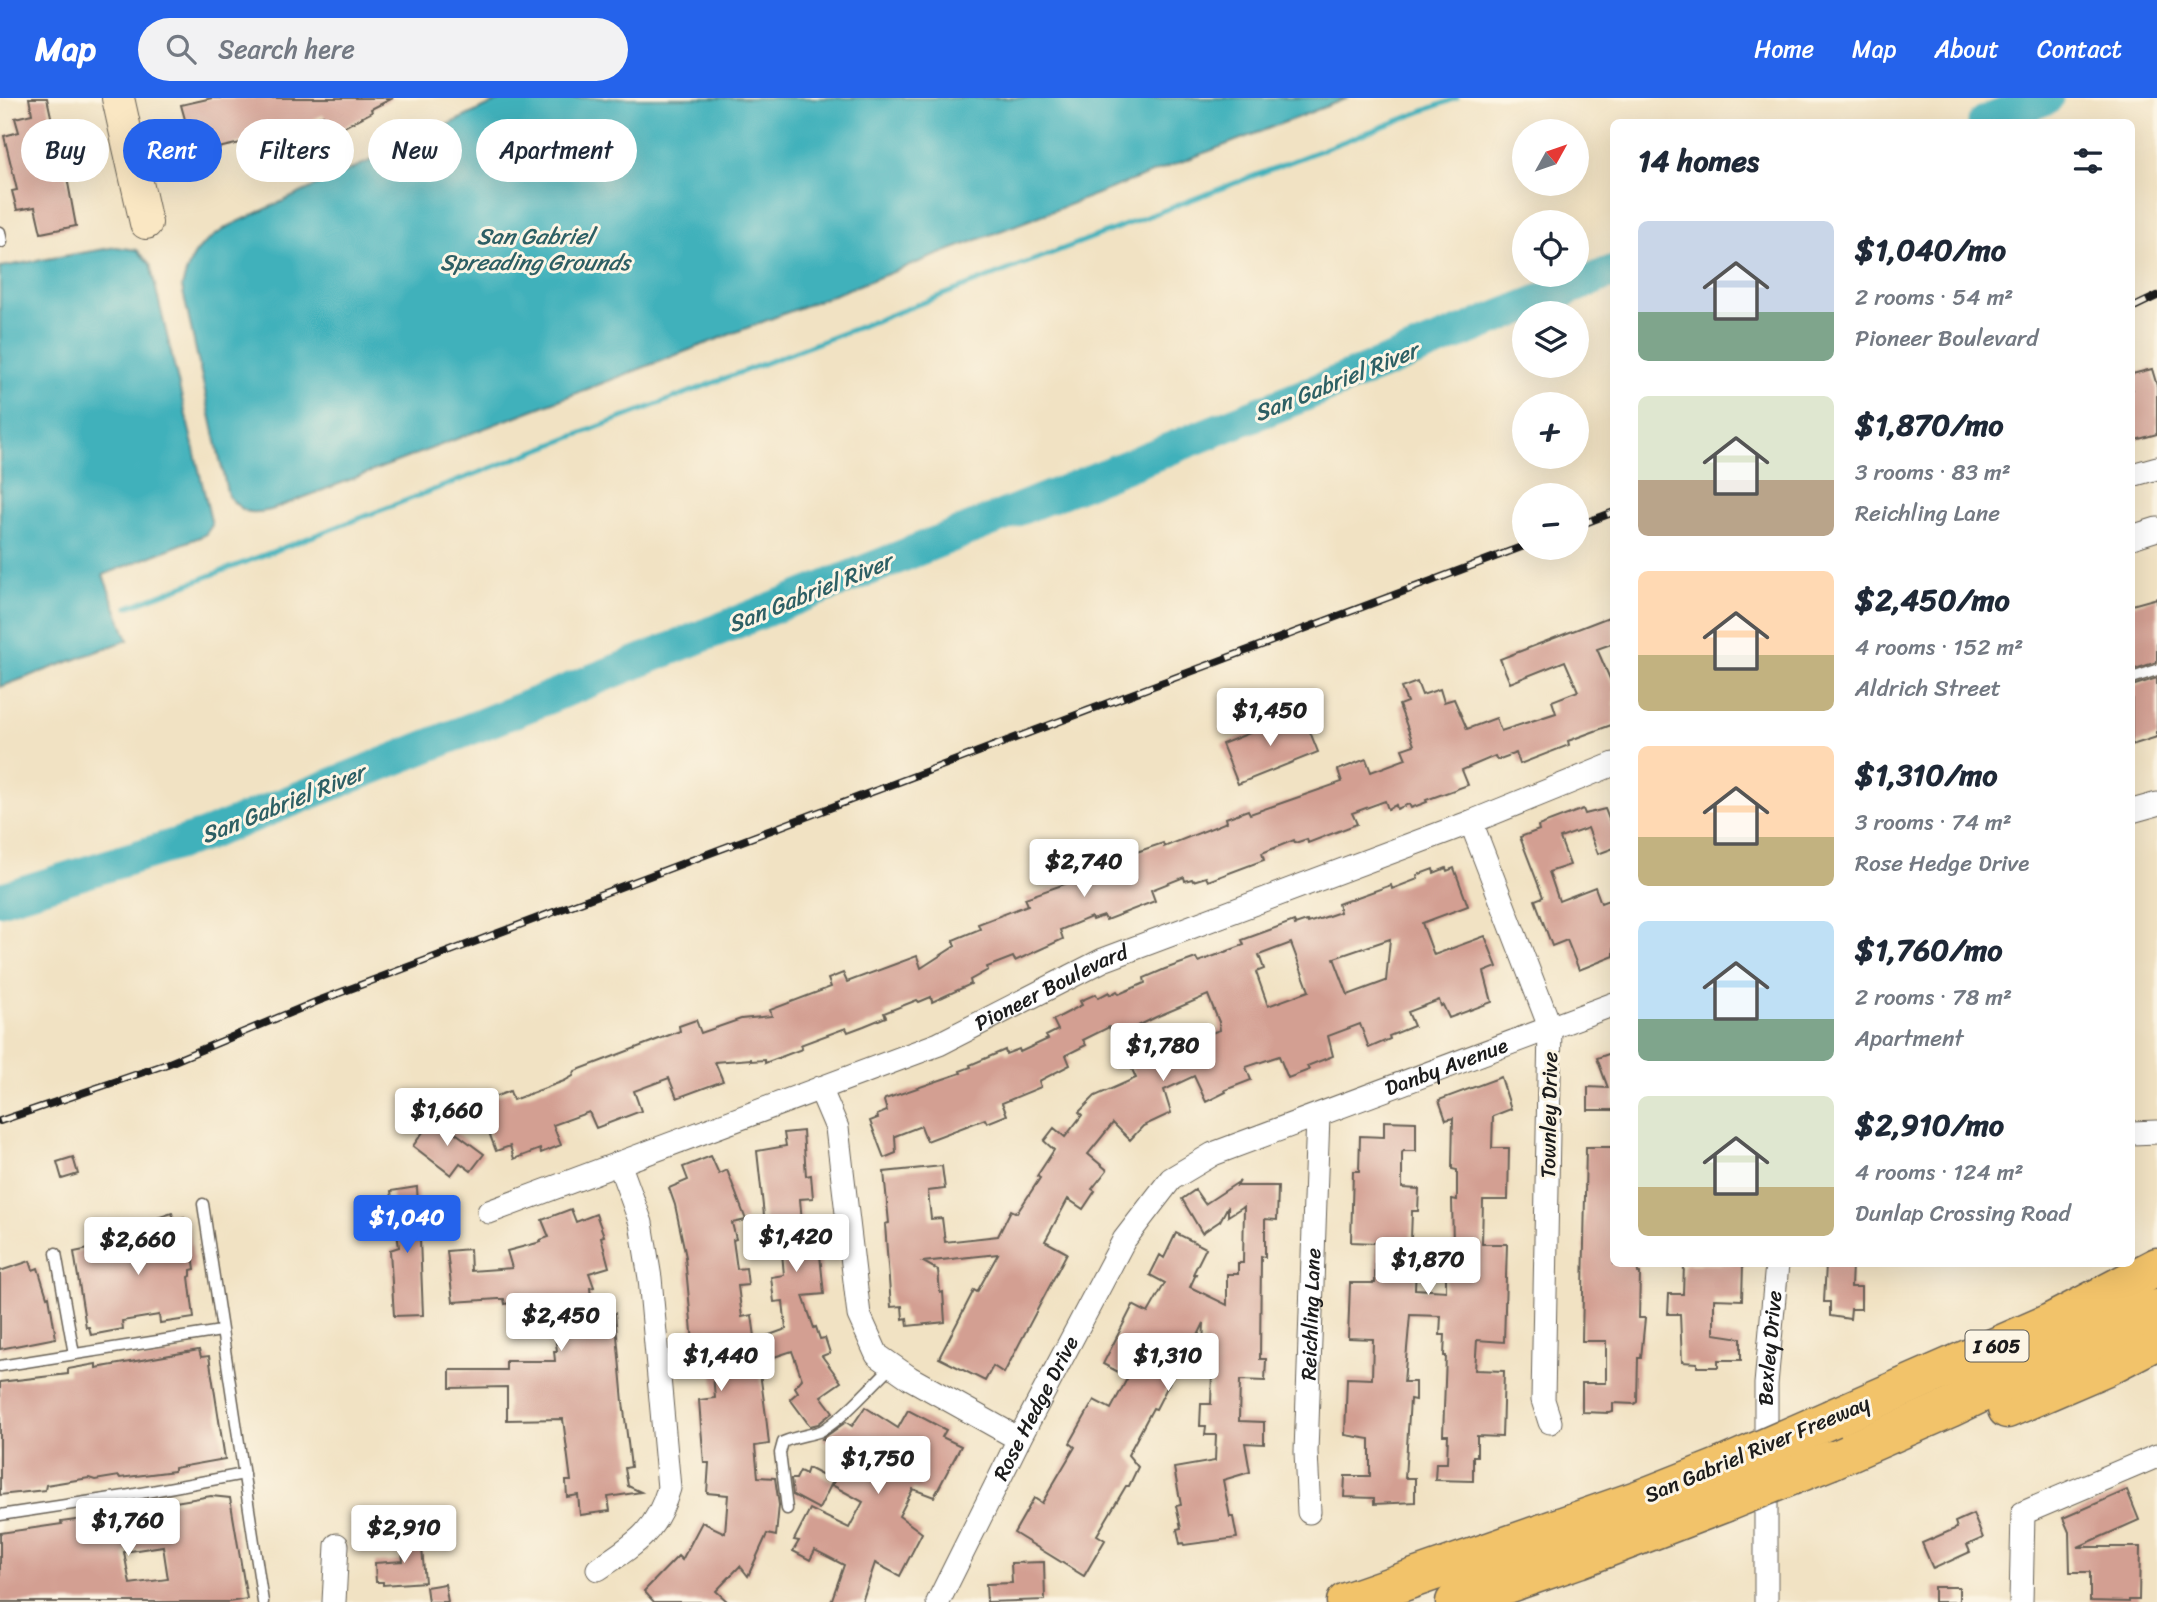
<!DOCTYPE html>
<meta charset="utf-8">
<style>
body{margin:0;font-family:Sriracha,sans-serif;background:#f2f2f3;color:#1f2937;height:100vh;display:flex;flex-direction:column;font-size:26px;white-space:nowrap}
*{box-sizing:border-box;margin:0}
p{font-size:23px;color:#747a83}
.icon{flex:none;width:38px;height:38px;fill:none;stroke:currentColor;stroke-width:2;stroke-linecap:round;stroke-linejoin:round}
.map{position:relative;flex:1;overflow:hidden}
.sheet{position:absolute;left:1610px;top:21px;width:525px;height:1148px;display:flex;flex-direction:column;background:#fff;border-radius:10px;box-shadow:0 7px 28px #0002}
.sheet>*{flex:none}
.top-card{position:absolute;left:21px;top:21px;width:665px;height:63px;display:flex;gap:14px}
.needle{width:46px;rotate:50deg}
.tools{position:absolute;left:1512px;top:21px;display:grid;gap:14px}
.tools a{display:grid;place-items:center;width:77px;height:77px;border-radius:50%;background:#fff;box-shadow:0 7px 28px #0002;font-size:35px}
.price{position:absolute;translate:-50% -60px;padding:0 16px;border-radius:7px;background:#fff;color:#222;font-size:23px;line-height:46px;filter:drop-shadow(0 2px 4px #0008)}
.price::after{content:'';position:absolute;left:50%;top:42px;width:21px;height:16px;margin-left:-10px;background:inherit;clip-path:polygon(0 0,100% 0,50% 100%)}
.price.active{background:#2563eb;color:#fff}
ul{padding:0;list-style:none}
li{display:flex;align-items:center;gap:21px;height:175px;padding:0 28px}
li span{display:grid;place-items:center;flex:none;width:196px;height:140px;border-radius:10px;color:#555}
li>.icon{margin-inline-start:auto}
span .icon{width:84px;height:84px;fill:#fffc;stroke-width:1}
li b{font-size:30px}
h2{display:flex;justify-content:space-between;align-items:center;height:84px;padding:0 28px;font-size:30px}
.tag{padding:0 24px;border-radius:32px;background:#fff;box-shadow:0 7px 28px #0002;font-size:24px;line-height:63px}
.tag.active{background:#2563eb;color:#fff}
header{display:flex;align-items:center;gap:42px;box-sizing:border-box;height:98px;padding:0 35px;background:#2563eb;color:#fff}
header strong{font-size:33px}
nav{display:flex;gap:38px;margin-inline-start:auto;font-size:24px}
.search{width:490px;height:63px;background:#f2f2f3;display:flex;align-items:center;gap:18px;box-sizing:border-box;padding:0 24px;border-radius:38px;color:#747a83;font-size:26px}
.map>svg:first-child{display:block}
</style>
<header>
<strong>Map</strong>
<div class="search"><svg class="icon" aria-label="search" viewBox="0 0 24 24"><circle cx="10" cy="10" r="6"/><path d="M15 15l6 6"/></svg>Search here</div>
<nav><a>Home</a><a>Map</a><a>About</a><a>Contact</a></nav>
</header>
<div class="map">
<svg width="2157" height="1504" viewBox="0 0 2157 1504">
<rect width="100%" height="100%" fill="#fcf5e5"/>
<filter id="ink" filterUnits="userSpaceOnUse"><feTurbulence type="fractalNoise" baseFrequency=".0143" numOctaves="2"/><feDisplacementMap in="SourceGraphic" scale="14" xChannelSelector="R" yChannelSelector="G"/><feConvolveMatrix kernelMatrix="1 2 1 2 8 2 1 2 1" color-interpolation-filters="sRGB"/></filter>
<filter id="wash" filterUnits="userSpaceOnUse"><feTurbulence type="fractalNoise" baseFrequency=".00686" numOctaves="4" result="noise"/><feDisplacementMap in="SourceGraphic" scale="28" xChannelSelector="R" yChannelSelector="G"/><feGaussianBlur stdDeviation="1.57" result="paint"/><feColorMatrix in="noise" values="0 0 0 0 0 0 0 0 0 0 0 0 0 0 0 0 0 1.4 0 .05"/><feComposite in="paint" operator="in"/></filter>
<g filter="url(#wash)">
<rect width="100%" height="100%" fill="#f1e2c3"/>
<!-- water -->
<g fill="#41b1bb" stroke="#2e666c" stroke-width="2">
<path d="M505,0H1348L271,412C247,417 244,415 228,398L182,189C191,154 198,149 227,129Z"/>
<polygon points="116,149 137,152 150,166 212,427 205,437 103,477 128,542 0,589 0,169"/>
</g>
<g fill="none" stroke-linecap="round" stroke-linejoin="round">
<!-- stream -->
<polyline stroke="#41b1bb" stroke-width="5" points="128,509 1457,0"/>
<!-- river -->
<g stroke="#41b1bb" stroke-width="33">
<polyline points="1984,24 2047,0"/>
<polyline points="0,801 203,738 1614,173"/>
</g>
</g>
<g id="blocks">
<!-- building -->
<g fill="#d39f92" fill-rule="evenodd">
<polygon points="29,0 47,0 63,74 66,74 76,128 41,135 35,109 17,112 12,93 17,92 4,38 19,34 15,20 32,16"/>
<polygon points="212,0 393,0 371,11 372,14 333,35 323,17 293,30 291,27 258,43 258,41 218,50 219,56 210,58 204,63 193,66 191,58 180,61 172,28 186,25 181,7"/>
<polygon points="2152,271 2157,288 2157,336 2132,343 2132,276"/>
<polygon points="2157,500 2157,564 2132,572 2132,507"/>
<polygon points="1614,517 1614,545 1597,551 1614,590 1614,626 1568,643 1569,647 1520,666 1516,655 1497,662 1495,658 1462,672 1468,687 1426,702 1427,704 1411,710 1409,706 1397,711 1396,707 1388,711 1385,703 1352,715 1357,726 1308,745 1307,741 1295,745 1294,742 1262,755 1264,762 1208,783 1206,779 1193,783 1192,781 1185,783 1184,779 1151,792 1155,803 1106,822 1104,818 1092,822 1091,819 1060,832 1063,841 1015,863 1013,859 987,869 988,872 970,882 971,886 932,904 931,899 919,904 917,902 884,915 886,919 864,928 848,934 846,930 800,947 802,951 765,965 765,962 751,963 751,961 715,964 723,983 677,1000 669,980 634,993 641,1013 596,1030 589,1014 553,1027 561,1047 541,1055 540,1051 514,1061 510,1048 496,1053 478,1005 510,993 513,1002 564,983 573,978 575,973 680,933 679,928 696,922 701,935 741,921 772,918 770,912 831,889 828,881 843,875 847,884 917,858 921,870 955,848 953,842 980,831 978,826 1028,807 1025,800 1099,774 1097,769 1125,758 1163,745 1164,749 1227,724 1226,720 1248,712 1250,716 1342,684 1338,672 1366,661 1371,674 1406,661 1402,651 1414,647 1399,607 1407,604 1401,590 1417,584 1422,597 1440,591 1444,604 1454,601 1467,631 1496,620 1501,633 1556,615 1552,603 1578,593 1565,563 1510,585 1500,561"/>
<polygon points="2157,580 2157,639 2132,647 2132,588"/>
<polygon points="1302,614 1318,654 1238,686 1222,646"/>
<polygon points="1583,711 1585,716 1605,711 1614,734 1614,750 1598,756 1588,730 1560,740 1570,767 1549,774 1559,803 1595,789 1601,805 1614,800 1614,858 1579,872 1567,842 1552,848 1535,802 1543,799 1520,739 1539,732 1538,728"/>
<path d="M1446,770L1447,773L1454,770L1468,808L1422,825L1434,857L1485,838L1497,869L1484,874L1492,904L1449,920L1443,907L1441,908L1439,902L1408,914L1414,928L1389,938L1390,941L1369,950L1360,926L1328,938L1333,958L1307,968L1309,972L1288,980L1279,958L1246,969L1251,982L1225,992L1226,994L1206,1004L1194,978L1164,992L1171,1015L1143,1028L1130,1042L1113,1025L1088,1056L1107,1072L1092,1091L1095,1093L1083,1111L1068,1101L1045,1143L1067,1155L1004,1275L993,1268L985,1283L939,1260L974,1192L977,1194L998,1156L923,1164L938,1172L940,1195L943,1194L945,1224L908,1228L907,1220L903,1221L902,1208L891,1209L885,1126L889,1125L884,1074L942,1068L945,1091L928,1093L931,1121L942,1120L945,1144L998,1138L1011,1112L1017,1115L1040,1080L1037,1078L1054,1052L1044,1043L1054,1030L1065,1039L1082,1017L1079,1014L1095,998L1136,980L1131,969L1193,941L1220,932L1219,924L1208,897L1156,919L1114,940L1109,929L1083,942L1086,947L1066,957L1070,967L1039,983L1041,989L1002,1005L1007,1017L987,1025L985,1021L927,1043L921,1028L895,1038L896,1055L884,1060L870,1023L878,1020L877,1017L887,1013L884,1003L885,1001L961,975L960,973L971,969L970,967L1005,952L1006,956L1019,951L1020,954L1048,941L1046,938L1058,932L1053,922L1082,907L1080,903L1096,896L1098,900L1109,894L1110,897L1117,893L1119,896L1145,885L1144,880L1165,871L1196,860L1198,864L1244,847L1242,842L1294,823L1295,827L1307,823L1308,825L1340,814L1338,806L1391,787L1392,791L1418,781L1417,777L1433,771L1434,775ZM1390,841L1386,883L1348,897L1334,860ZM1291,845L1309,893L1268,908L1256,874L1264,871L1259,857Z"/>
<polygon points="1614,954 1614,1012 1588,1012 1588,989 1608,990 1597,960"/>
<polygon points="1501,979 1511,1011 1493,1018 1492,1050 1509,1050 1508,1102 1483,1102 1482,1146 1507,1146 1504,1244 1477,1242 1475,1272 1504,1273 1502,1339 1477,1338 1477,1358 1473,1358 1473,1383 1435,1382 1436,1365 1447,1365 1448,1337 1443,1337 1446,1258 1444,1258 1445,1237 1440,1237 1441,1218 1410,1217 1404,1284 1415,1284 1415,1302 1410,1301 1405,1380 1415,1380 1415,1404 1374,1406 1374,1400 1344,1399 1345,1378 1370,1378 1370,1341 1345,1337 1347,1280 1372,1281 1373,1241 1348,1240 1350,1185 1375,1185 1376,1145 1351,1144 1353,1073 1359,1073 1360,1038 1384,1039 1384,1023 1416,1024 1416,1053 1403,1053 1402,1055 1402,1090 1419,1091 1418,1113 1412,1113 1410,1169 1416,1169 1415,1191 1446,1193 1446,1179 1449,1179 1449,1147 1453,1147 1452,1101 1457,1102 1457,1072 1452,1071 1453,1020 1446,1022 1439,1002"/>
<polygon points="434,1019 484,1056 471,1073 460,1065 451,1077 413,1048"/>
<polygon points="803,1033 806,1078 811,1077 813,1100 800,1101 803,1136 807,1135 808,1148 819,1147 824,1196 803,1198 814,1230 816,1229 820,1241 825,1240 830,1255 822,1258 841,1284 821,1298 833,1314 818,1326 810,1328 790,1301 798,1294 795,1289 802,1281 792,1253 774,1259 761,1240 786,1231 783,1203 774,1204 771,1179 784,1177 781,1144 767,1145 757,1053 786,1048 784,1035"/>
<polygon points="1586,1049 1614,1049 1614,1166 1637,1166 1638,1175 1640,1175 1639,1220 1645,1220 1641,1260 1638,1260 1637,1304 1634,1306 1613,1305 1613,1314 1609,1315 1582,1314 1582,1285 1606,1285 1606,1243 1582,1243"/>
<polygon points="711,1058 719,1076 727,1072 746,1122 732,1125 736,1141 733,1142 737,1171 746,1170 748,1187 738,1188 742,1219 752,1217 766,1318 769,1346 755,1348 758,1379 775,1380 779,1407 776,1438 767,1436 748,1478 740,1468 716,1493 728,1504 654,1504 644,1493 678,1458 682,1462 702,1424 725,1435 728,1397 707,1395 709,1365 704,1365 701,1329 699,1302 715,1300 712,1264 695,1266 685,1159 686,1159 675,1107 669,1090 688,1082 683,1069"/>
<polygon points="73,1059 78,1076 62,1081 57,1064"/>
<polygon points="1240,1083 1237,1088 1278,1088 1277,1122 1265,1121 1265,1159 1261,1158 1260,1261 1266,1261 1265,1283 1240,1282 1239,1323 1264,1324 1264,1346 1245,1345 1250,1374 1223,1382 1230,1419 1233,1419 1237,1440 1184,1447 1183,1445 1180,1446 1177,1431 1181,1430 1176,1408 1181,1407 1174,1370 1215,1363 1216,1337 1205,1337 1206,1328 1200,1328 1201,1306 1211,1306 1212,1275 1202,1275 1204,1225 1180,1275 1176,1272 1156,1311 1153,1310 1128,1357 1138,1369 1129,1388 1126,1388 1097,1437 1105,1442 1084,1478 1014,1435 1034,1400 1042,1405 1075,1349 1070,1345 1094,1302 1111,1311 1128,1279 1103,1266 1133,1207 1148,1215 1165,1185 1150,1177 1160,1157 1164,1160 1176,1135 1206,1150 1193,1176 1196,1176 1190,1189 1227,1207 1227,1176 1238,1176 1238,1165 1243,1165 1244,1108 1228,1118 1228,1108 1220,1123 1202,1135 1182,1101 1195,1092 1205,1106"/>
<polygon points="417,1089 419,1126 414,1126 420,1141 423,1217 394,1218 390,1152 399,1149 391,1093"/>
<polygon points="571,1111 576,1124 596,1116 604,1138 601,1139 609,1169 589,1175 594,1189 590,1190 593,1217 615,1215 623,1304 631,1369 625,1370 628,1388 641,1394 608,1399 610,1413 580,1417 578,1397 567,1399 566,1383 571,1383 563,1321 507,1322 507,1289 450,1290 450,1272 506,1272 506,1263 555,1263 554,1253 557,1253 551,1206 525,1212 522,1202 505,1206 504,1201 499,1201 453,1204 447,1153 470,1151 471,1173 512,1170 507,1153 541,1144 540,1142 549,1139 542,1122"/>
<polygon points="172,1115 175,1123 184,1120 190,1136 195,1171 191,1172 191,1178 189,1179 194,1220 160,1225 159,1217 122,1223 123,1231 91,1237 89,1229 86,1229 74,1154 138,1141 133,1128"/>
<polygon points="30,1163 33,1172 38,1170 47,1199 49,1198 56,1240 0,1251 0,1173"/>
<polygon points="1684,1166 1743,1166 1742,1202 1714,1201 1714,1236 1741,1240 1741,1262 1718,1262 1718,1269 1697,1269 1697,1265 1682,1264 1680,1216 1668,1216 1669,1196 1683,1196"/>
<polygon points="1826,1166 1852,1166 1851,1189 1861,1189 1861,1211 1851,1211 1850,1221 1830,1218 1830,1204 1824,1204"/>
<polygon points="199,1252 201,1259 209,1258 225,1361 174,1370 174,1373 120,1380 119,1378 95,1382 89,1380 46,1387 45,1392 0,1397 0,1284 68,1276 68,1271 96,1266 96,1270"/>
<polygon points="865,1309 898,1330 908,1312 946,1332 942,1339 961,1348 934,1399 913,1391 899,1418 922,1435 900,1478 875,1465 862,1504 831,1504 844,1467 815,1452 810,1462 793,1453 799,1443 794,1442 810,1411 849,1430 863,1404 832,1387 848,1358 822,1341 846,1324 852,1328"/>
<polygon points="808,1370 833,1383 819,1411 793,1397 791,1381 796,1381 800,1373 806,1376"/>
<polygon points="2127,1392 2139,1422 2078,1449 2140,1449 2139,1502 2129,1502 2129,1504 2090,1503 2090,1474 2070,1474 2069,1434 2063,1420"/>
<path d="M211,1398L230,1400L247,1501L229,1504H0V1435L62,1426L61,1424L91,1420L90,1418L118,1412L119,1419L158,1413L157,1407ZM163,1448L168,1481L130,1486L124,1454Z"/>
<polygon points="1973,1416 1983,1440 1967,1447 1970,1454 1933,1471 1922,1445 1957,1430 1955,1424"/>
<polygon points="421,1439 425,1484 383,1487 383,1484 376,1484 375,1465 403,1463 401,1441"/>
<polygon points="1044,1464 1045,1502 987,1504 986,1486 1012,1485 1011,1465"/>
<polygon points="445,1486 448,1504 428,1504 426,1489"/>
<rect x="1934" y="1489" width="25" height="15"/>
</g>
</g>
</g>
<g filter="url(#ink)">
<use href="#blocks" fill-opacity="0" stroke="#676156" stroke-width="2"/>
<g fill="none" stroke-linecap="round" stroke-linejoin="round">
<!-- lane casing -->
<g stroke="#676156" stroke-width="13">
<g id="lane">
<polyline points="0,134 2,144"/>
<polyline points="2132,580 2157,572"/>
<polyline points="203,1106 263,1504"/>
<polyline points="56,1155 74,1256"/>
<polyline points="0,1268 221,1233"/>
<path d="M787,1411L780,1355L783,1344C796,1338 811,1337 821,1333C844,1320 872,1287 892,1268"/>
<polyline points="0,1417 125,1398 244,1376"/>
</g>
</g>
<!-- street casing -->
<g stroke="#676156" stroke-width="25">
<g id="street">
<polyline points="2132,377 2157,370"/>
<polyline points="2132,439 2157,431"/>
<polyline points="2132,713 2157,706"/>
<polyline points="1471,724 1550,929 1543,1302 1550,1324"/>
<polyline points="820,990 837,1030 859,1217 877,1257 910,1280 1019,1341"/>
<polyline points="2132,1035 2157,1034"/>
<path id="s1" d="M489,1114L939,946L1103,862L1471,724L1614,666"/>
<path id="s2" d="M1309,1414L1306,1354L1318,1018"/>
<path d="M598,1471C635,1446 656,1435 669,1390L650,1180L641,1125L619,1065"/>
<polyline points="334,1504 337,1447"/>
<path id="s3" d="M938,1504L1019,1341L1124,1142L1171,1081L1213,1056L1614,906"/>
<path id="s4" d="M1766,1504V1286L1777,1166"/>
<polyline points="2021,1504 2023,1415 2157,1358"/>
</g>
</g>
<!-- secondary casing -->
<g stroke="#676156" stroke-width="34">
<polyline id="secondary" points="118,0 146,125"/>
</g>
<!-- highway casing -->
<g stroke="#676156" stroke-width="41">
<g id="highway">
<polyline points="2007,1311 2107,1268 2157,1242"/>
<polyline points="1833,1320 2050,1225 2157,1169"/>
<polyline points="1831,1362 1950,1310 2157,1211"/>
<polyline points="1346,1504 1640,1401 1721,1369"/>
<polyline points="1455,1504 1578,1461 1724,1405"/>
</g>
</g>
<!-- lane -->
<use href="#lane" stroke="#fff" stroke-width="10"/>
<!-- street -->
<use href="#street" stroke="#fff" stroke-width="23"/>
<!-- secondary -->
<use href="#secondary" stroke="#fae7c3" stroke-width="32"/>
<!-- highway -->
<use href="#highway" stroke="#f2c36a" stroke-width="38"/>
<!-- rail casing -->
<g stroke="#1c1c1c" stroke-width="8">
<g id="rail">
<polyline points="2132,210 2157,198"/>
<polyline points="1577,428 1614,414"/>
<polyline points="0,1023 167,966 318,903 1524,448"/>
</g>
</g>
<!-- rail -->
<use href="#rail" stroke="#fcf5e5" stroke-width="5" stroke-dasharray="16" stroke-linecap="butt"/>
<!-- highway-bridge casing -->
<g stroke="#676156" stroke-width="41" stroke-linecap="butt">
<g id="highway-bridge">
<polyline points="1721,1369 1833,1320"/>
<polyline points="1724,1405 1831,1362"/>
</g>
</g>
<!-- highway-bridge -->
<use href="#highway-bridge" stroke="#f2c36a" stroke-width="38"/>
</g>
</g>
<g text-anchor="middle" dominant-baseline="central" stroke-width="6" stroke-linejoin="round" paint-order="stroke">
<!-- shield labels -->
<rect fill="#fcf5e5" stroke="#5f5d58" stroke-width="2" x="1965.5" y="1232.5" width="63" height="31" rx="5"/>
<g font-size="19" font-weight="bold" fill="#1c1c1c">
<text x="1997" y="1248">I 605</text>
</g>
<!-- street labels -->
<g font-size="21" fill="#1c1c1c" stroke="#fcf5e5">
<text stroke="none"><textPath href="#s1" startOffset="606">Pioneer Boulevard</textPath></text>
<text stroke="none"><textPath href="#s3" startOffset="782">Danby Avenue</textPath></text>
<text transform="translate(1549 1017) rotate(-89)">Townley Drive</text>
<text stroke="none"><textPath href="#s2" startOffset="198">Reichling Lane</textPath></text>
<text stroke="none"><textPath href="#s4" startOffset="254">Bexley Drive</textPath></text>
<text stroke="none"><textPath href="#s3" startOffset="217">Rose Hedge Drive</textPath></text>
<text transform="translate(1757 1351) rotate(-23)">San Gabriel River Freeway</text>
</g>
<!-- water labels -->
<g font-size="23" font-style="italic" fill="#2d5f64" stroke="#fcf5e5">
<text x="535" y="138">San Gabriel<tspan x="535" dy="26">Spreading Grounds</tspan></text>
<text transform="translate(1336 284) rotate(-22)">San Gabriel River</text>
<text transform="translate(810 495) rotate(-22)">San Gabriel River</text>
<text transform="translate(283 706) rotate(-22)">San Gabriel River</text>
</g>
</g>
</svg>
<div class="tools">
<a><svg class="needle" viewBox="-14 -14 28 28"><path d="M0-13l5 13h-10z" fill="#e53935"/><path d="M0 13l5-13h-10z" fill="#747a83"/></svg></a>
<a><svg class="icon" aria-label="locate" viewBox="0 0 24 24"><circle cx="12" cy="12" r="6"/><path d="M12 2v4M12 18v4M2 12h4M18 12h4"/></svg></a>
<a><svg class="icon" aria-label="layers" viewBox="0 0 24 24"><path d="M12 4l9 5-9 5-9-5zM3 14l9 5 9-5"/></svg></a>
<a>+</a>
<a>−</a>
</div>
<b class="price" style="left:1270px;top:650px">$1,450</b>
<b class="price" style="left:1084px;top:801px">$2,740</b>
<b class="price" style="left:1163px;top:985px">$1,780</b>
<b class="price" style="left:447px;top:1050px">$1,660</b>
<b class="price active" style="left:407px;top:1157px">$1,040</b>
<b class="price" style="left:796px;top:1176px">$1,420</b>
<b class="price" style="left:138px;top:1179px">$2,660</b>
<b class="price" style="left:1428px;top:1199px">$1,870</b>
<b class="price" style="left:561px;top:1255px">$2,450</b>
<b class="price" style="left:721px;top:1295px">$1,440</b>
<b class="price" style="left:1168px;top:1295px">$1,310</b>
<b class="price" style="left:878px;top:1398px">$1,750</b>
<b class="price" style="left:128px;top:1460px">$1,760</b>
<b class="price" style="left:404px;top:1467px">$2,910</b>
<div class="top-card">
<a class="tag">Buy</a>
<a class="tag active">Rent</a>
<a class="tag">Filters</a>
<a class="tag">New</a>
<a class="tag">Apartment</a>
</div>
<section class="sheet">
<h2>14 homes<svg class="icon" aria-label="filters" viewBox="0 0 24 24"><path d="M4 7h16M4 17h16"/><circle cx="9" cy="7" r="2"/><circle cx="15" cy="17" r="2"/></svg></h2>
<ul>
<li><span style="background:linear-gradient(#c9d6e8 65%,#7fa58c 0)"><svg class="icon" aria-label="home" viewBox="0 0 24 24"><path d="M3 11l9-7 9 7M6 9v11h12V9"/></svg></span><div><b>$1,040/mo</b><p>2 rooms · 54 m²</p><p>Pioneer Boulevard</p></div></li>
<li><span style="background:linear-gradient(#dfe7d0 60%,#b9a48a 0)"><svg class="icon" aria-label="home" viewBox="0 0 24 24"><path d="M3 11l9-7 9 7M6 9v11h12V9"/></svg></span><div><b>$1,870/mo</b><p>3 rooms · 83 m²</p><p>Reichling Lane</p></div></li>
<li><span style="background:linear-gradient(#ffd9b3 60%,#c2b280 0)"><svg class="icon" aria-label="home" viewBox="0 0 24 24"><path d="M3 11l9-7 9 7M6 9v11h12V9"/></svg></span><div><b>$2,450/mo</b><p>4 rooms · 152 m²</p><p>Aldrich Street</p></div></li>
<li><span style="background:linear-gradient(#ffd9b3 65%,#c2b280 0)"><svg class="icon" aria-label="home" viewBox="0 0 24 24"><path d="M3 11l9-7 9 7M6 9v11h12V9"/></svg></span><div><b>$1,310/mo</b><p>3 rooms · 74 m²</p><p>Rose Hedge Drive</p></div></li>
<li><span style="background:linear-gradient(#bfe0f5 70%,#7fa58c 0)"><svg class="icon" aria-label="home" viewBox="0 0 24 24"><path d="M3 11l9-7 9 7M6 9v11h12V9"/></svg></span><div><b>$1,760/mo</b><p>2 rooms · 78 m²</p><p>Apartment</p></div></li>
<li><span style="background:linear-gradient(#dfe7d0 65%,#c2b280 0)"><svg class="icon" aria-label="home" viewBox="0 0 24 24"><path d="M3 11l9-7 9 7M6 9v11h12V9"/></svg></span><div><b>$2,910/mo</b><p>4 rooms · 124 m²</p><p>Dunlap Crossing Road</p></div></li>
</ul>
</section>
</div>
